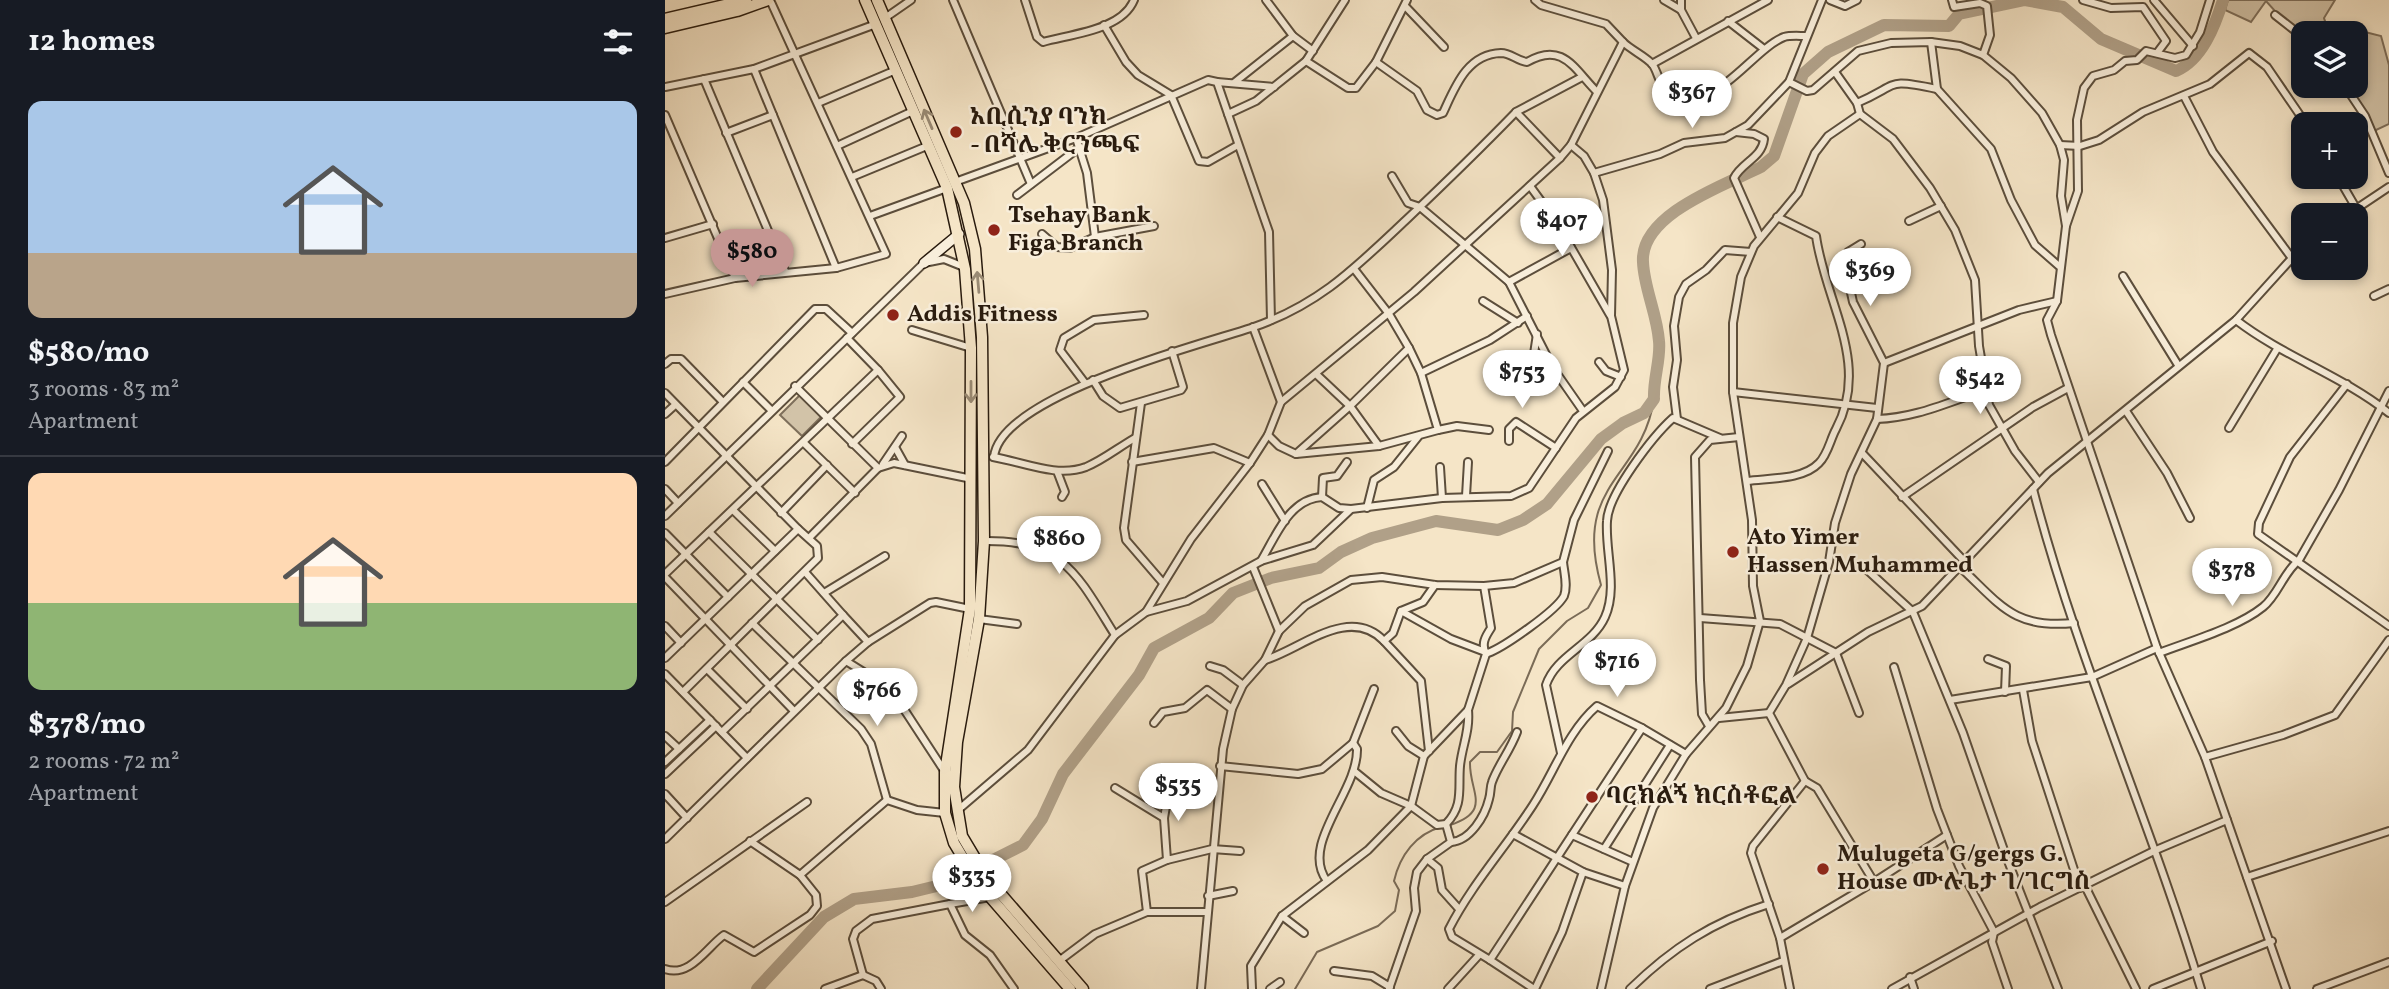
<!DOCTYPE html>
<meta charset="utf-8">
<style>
body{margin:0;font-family:Vollkorn,"Noto Serif Ethiopic",serif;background:#20242c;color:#f1f3f6;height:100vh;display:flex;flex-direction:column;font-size:26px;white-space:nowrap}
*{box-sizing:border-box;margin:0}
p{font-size:23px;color:#9ea1a6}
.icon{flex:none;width:38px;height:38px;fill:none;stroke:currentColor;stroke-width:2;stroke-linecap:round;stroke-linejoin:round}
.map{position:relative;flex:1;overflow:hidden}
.details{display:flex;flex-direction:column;background:#171b24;width:665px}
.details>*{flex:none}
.controls{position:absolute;left:1626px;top:21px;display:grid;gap:14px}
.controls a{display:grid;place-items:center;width:77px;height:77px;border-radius:14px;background:#171b24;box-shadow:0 4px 10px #0003;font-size:35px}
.price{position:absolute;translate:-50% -60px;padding:0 16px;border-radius:24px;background:#fff;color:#222;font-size:23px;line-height:46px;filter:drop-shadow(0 2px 4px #0008)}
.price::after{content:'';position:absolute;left:50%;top:42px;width:21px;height:16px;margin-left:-10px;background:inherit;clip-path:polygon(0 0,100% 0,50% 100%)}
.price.selected{background:#c59692;color:#111}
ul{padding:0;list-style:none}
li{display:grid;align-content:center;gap:14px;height:371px;padding:0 28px}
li+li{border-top:2px solid #363941}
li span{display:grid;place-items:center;height:217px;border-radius:14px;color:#555}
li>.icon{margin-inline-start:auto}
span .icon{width:126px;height:126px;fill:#fffc;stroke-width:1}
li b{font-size:30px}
h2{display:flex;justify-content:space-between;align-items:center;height:84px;padding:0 28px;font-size:30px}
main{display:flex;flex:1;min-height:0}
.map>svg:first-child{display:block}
</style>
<main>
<section class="details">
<h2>12 homes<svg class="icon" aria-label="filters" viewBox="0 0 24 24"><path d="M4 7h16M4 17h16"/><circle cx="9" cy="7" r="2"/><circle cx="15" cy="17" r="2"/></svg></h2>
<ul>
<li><span style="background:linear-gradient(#a9c7e8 70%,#b9a48a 0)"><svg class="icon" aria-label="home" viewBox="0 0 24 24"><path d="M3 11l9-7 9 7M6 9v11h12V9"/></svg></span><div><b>$580/mo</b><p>3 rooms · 83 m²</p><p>Apartment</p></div></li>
<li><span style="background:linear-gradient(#ffd9b3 60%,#8fb573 0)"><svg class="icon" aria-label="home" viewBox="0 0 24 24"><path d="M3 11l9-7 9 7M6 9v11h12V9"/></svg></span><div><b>$378/mo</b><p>2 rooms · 72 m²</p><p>Apartment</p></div></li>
</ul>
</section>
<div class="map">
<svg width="1724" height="989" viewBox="0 0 1724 989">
<rect width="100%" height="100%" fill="#f5e5c7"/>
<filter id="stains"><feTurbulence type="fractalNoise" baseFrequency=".00286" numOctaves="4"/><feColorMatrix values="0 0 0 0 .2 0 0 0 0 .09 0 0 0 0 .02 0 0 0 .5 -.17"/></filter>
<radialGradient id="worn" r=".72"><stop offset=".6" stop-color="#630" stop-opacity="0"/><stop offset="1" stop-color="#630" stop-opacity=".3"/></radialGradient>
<!-- green -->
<g fill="#d2c3a8" stroke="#7e6f5b" stroke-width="2">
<polygon points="1563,0 1670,0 1659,18 1664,33 1638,33 1638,42 1601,1 1586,22 1560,10"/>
<polygon points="1696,31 1716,36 1724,65 1724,124 1709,131 1676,86 1690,86 1691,34"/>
<polygon points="135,395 156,417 137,436 115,415"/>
</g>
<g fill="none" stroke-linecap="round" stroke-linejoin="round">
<!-- stream -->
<g stroke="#7a6b57" stroke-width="2">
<path d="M785,825C828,811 804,792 805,762L815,752H832L847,731L848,712L874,649L902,621L923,608L936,585C907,482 977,479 989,399"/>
<path d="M630,989L652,952L713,926L730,911L734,890L729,881C735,855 751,834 776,827"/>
</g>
<!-- river -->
<path stroke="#b0a088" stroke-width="12" d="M92,989L159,917L189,899L247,892L280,884L358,845L377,819L398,774L474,675L489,648L544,618L568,593L606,578L654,568L676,552L707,538L771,521L833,530L858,520L882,504L936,439L958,423L979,413L989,399C988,379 996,359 994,341C992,314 979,288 978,262C975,214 1060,185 1096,167L1109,156L1138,74L1163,52L1219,25L1284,26L1294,14L1360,0L1398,7L1436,39L1511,71C1537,60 1550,26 1558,0"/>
<!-- street casing -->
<g stroke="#5c4e3c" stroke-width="10">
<g id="street">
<polyline points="288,0 366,184"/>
<path d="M360,0L372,37L378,42C407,34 457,30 469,0"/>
<polyline points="601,0 628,36 648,51"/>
<polyline points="870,0 876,5 941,24 958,42"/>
<polyline points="999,0 1016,10"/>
<polyline points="1016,0 1016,10 1031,38"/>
<polyline points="1165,0 1180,6 1192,0"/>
<polyline points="1287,0 1289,7 1315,3 1322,6 1325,35 1318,55"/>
<polyline points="1418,0 1446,8 1478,7 1501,41 1492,53"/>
<polyline points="1489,0 1528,46"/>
<polyline points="740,6 779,47"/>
<polyline points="1610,15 1638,37"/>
<polyline points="220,18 246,0"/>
<polyline points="1063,21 1099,49"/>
<polyline points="439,25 461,62 473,75 506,95 534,161 543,162 573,145"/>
<polyline points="1266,42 1272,89 1326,149 1346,200 1370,245 1394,266"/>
<polyline points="641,61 683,88 691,88 711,62 742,0"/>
<path d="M711,62L752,91L762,110L772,115L778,113C790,87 802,54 836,53C846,53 852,61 862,62C898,41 909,69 932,92"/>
<polyline points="987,64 1103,0"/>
<polyline points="89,69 171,268 221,254 105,0"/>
<polyline points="1170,72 1192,103 1195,114 1228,139 1265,188 1290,230 1310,280 1314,346 1324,405 1350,451 1374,482"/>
<polyline points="39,79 120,271"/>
<polyline points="552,82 609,87"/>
<polyline points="570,82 628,36"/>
<polyline points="1124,82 1142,91 1148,90 1193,51 1226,43 1266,42 1295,46 1318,55 1346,78 1377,113 1395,145 1399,160 1396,196 1401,226 1392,301 1382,320 1386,335 1492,648 1540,757 1621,989"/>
<polyline points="1680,86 1700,116 1724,173"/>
<polyline points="0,87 89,69 211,24"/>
<polyline points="1519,96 1548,152 1626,257"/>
<polyline points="153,103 231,70"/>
<path d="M1192,103C1236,84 1219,78 1272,89"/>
<polyline points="851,112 917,77"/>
<polyline points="563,114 604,232 606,320"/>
<polyline points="0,115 70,278"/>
<path d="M1071,132L1089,134L1099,139C1097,158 1077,162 1069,178L1095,237"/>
<polyline points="61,133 108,115"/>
<polyline points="411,138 422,173 430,237"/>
<polyline points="1395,145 1415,146 1434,140 1478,112 1545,84 1584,53 1602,67 1641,124"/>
<polyline points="172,146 248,111"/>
<polyline points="929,173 995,154 1019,143 1060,138 1083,125 1124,82 1157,0"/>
<polyline points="727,176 743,203 755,207 844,282"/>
<polyline points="187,177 262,146"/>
<polyline points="1673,177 1691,208"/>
<polyline points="290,182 411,138 543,80 552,82 563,114 591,101 641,61 680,0"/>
<polyline points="865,186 892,223 945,315"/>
<polyline points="352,195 415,147"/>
<polyline points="1682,215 1724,187"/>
<polyline points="205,216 282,188"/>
<polyline points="1244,221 1276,206"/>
<polyline points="1401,226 1413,191 1412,120 1419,88 1428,76 1449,70 1460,61 1472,60 1481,51 1510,58 1521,55 1535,32 1545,0"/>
<polyline points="377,234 392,247 405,248 430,237 489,226"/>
<polyline points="0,238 48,224"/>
<polyline points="906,248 844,282 888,368 918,411"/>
<polyline points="1458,276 1513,365"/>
<polyline points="0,294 70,278 171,268"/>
<polyline points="1709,296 1724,289"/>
<polyline points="818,301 853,323"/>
<path d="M1571,320C1619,357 1676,375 1724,413"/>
<polyline points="588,327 616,402"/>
<polyline points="247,330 306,348"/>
<polyline points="182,338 213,370"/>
<polyline points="934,362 941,371 956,377"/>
<polyline points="1219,363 1354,310 1392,301"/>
<polyline points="0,364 6,359 16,359 58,402"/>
<polyline points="756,373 825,340 862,316"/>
<polyline points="651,374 685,406 714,446"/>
<polyline points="428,380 438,396 455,408 516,390 518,387 507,351"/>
<polyline points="865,380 872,334"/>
<polyline points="78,382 106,410"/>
<polyline points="420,383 395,350 399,338 429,320 479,315"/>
<polyline points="1682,384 1625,457 1594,523 1593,534 1724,626"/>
<polyline points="130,386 213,468 144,538"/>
<polyline points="1068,392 1212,408"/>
<polyline points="0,393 133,529 0,658"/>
<polyline points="476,403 459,528 461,540 498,583"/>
<polyline points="1461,411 1502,473 1525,518"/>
<polyline points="0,414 10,405"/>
<polyline points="1012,419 1008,387 1012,360 1009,326 1014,297 1021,284 1041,270 1060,250 1086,252"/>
<path d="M1212,419C1251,418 1283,402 1321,390"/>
<polyline points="1564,428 1612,349"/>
<polyline points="773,430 792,426 824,430"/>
<polyline points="603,435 614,446 631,454 685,406 744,348 724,314 690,270"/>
<polyline points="844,441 844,429 851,422 891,448"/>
<polyline points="139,443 190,493"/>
<polyline points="230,447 240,465"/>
<polyline points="1197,453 1300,562"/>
<polyline points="631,454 714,446 773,430 756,373 744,348"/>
<path d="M328,457C358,462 392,478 421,467C438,460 454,447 470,438"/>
<path d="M329,457C335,396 534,345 586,328C654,305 690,268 741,220C778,185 815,149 851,112L895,158"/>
<polyline points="0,462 150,309 161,309 187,333"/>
<polyline points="467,462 549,448 585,463"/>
<polyline points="218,464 237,436"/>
<polyline points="775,467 777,498"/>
<polyline points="213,468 229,463 307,479"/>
<polyline points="392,471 400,492 397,497"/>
<path d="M1082,481C1104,478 1138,480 1154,463C1163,454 1165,440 1171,429C1206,363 1160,302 1151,236L1112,217"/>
<polyline points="597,484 620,521"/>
<polyline points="0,489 13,503"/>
<path d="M1368,489C1412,659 1485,820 1536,989"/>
<polyline points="801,496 803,462"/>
<polyline points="657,497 658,478 672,476 682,462"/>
<polyline points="1237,497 1368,407 1403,388"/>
<polyline points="702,508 709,480 729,467 753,437"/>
<polyline points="68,510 110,551"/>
<polyline points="116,513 162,465"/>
<polyline points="0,516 259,263 279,259 299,267"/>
<polyline points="44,532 153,640"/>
<polyline points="0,533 63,597"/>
<path d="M319,541C398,540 412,574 450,635"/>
<polyline points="391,557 402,539"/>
<path d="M596,561C611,536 624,499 657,497L674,508L686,509"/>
<polyline points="588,567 614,631"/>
<polyline points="1199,567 1248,612 1298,733 1341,856 1393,989"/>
<path d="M1295,567C1336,605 1348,629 1409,623"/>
<polyline points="0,574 213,370 235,397 187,444"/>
<polyline points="0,577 129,711"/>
<polyline points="159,593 220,556"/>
<path d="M736,611L786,639L823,653C839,647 891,611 899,596C903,586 899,572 898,562"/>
<polyline points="481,612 522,601 596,561 648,545 686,509 777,498 846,496 864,488 911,418 950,387 959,370 946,316 947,270 938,200 929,173 919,156 906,145"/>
<polyline points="178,615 203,642"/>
<polyline points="1035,618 1115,624 1171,653 1194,713"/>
<polyline points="314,619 352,624"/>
<polyline points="87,623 196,729 206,744 222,800"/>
<polyline points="0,626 16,643"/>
<polyline points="719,641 756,681 764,751"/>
<path d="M1494,653C1525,641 1572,628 1598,607C1613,595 1618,573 1634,560L1674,490L1724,391"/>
<polyline points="1323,659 1341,666 1340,692"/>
<path d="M600,660C635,650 684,604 719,641L728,633L736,611L758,602L770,585"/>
<polyline points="181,661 213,681 231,697 280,772"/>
<polyline points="545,666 558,670 578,685"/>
<polyline points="1229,667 1272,809 1294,866 1329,932 1327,942 1343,989"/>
<polyline points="42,669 82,709"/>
<polyline points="0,674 82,758"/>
<polyline points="1123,684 1203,632 1257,606 1383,473 1571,320 1638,246"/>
<polyline points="1358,690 1367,741 1415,888"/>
<polyline points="18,692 153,558 152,546 133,529"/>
<polyline points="1285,700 1427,677 1492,648"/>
<path d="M932,706L977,728L825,960L787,937L784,929C807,884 841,847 868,805C889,773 902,732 932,706Z"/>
<polyline points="1054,718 1104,713"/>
<polyline points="489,723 498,712 520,708 542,690 567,709"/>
<polyline points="1044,726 1037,714 1035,680 1030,457 1045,440 1074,437"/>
<polyline points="977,728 1021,754"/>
<polyline points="731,731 743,746 759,756"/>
<polyline points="57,732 178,615 140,572"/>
<polyline points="0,736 14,749"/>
<path d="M896,753L881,685C891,655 927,646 940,617C953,588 940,552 942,521C943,494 988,436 1008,418L1055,438"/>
<polyline points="1540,757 1618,735 1670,715 1724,640"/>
<polyline points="0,762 45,720"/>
<polyline points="555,766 633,774 657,769 688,743 709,689"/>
<path d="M689,771L716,793L746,806L772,825L781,824C799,805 793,789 795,766C797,746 805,731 803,710"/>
<polyline points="0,774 51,726"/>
<polyline points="495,782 503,795 499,818 502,860 547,849 575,851"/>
<polyline points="450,788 499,818"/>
<polyline points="0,794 22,818"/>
<path d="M293,810L363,750L450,635L481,612L526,539L585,463L603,435L616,402L749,292L895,158L906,145L958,42C966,50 982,57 988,65C994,75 994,85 1004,93C1045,121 1086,50 1119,37C1126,35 1134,36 1141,36"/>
<polyline points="848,834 918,872 897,932 870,989"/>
<polyline points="907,835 968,862"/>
<polyline points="0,839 181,661 203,642 265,603 271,602 305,609"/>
<polyline points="85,841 135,875"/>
<path d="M786,842C805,841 820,816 824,799C826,793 825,787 827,782C833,765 845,751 852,732"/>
<polyline points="939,849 1005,745"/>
<polyline points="762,859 773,868 777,890 794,909"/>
<polyline points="918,872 960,886"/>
<polyline points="1582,877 1724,831"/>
<path d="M662,881C634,844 693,792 692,749L688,743"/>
<polyline points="1209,882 1282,835"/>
<polyline points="1420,886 1471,989"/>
<polyline points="543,896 568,891"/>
<polyline points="0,902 142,802"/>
<polyline points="285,904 325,897"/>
<polyline points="482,912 477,871 502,860"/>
<polyline points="617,916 639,933"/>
<polyline points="1115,938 1209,882 1152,788 1140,781 1104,713 1121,685 1142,638 1164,562 1170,523 1186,474 1212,419 1219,363 1188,302 1180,265 1183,252 1196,244"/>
<polyline points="825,960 869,989"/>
<polyline points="394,961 430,934 482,912 541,912"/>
<path d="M0,969C25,978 42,947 59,935L89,952L145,915L152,906L151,895L135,875L222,800L252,810L280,813"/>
<polyline points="669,971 707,976 725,987"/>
<polyline points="198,975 211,981 216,989"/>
<polyline points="1245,977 1249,989"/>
<polyline points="160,989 198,975 188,939 191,931 207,919 285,904 300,935 325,955 349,989"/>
<polyline points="536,989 558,749 567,709 578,685 600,660 614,631 640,606 686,580 717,577 770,585 819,586 849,583 898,562 909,520 943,451"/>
<path d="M587,989L586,966L617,916L703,850L746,806L759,756L803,710L821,654C816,644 820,637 826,628L819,586"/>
<polyline points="605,989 615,982"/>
<polyline points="724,989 751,911 749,888 752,872 762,859 786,842 781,824"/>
<polyline points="783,989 814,955"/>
<polyline points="936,989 960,886 988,808 1021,754 1061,708 1082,666 1095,621 1088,586 1087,520 1068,392 1068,323 1076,277 1089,246 1133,193 1150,153 1163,136 1195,114"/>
<path d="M965,989C1007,948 1047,922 1104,904"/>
<polyline points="1045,989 1118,961"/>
<polyline points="1125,989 1115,938 1086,853 1088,846 1140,781"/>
<polyline points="1227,989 1375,907 1491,850 1562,820"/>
<polyline points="1488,989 1607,941"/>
<polyline points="1652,989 1724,962"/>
</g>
</g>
<!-- secondary casing -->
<g stroke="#291b0e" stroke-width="12">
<polyline id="secondary" points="259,263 294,234"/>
</g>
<!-- primary casing -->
<g stroke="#291b0e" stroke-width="13">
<g id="primary">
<polyline points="200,0 282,188 300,269 306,348 305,609 280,772 280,813 289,843 313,883 405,989"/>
<polyline points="212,0 299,203 310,249 317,337 319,541 314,619 292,742 289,787 297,836 322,878 418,989"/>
<polyline points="0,19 81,0"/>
<polyline points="0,28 72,11 103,0"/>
</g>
</g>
<!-- street -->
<use href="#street" stroke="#f8eedb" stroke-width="6"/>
<!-- secondary -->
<use href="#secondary" stroke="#f8eedb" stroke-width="9"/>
<!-- primary -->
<use href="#primary" stroke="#f5e5c7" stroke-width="10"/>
</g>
<!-- one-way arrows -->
<defs><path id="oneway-shaft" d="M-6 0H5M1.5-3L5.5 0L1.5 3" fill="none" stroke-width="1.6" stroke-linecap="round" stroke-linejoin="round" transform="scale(1.75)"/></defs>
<g stroke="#998a74">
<use href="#oneway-shaft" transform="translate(263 119) rotate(-113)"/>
<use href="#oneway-shaft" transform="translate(313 282) rotate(-95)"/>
<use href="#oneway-shaft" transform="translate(306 392) rotate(90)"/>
</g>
<!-- markers -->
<g fill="#8f2418" stroke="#f8eedb" stroke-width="2.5">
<circle cx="291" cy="132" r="7"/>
<circle cx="329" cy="230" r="7"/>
<circle cx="228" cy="315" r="7"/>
<circle cx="1068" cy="552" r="7"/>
<circle cx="927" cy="797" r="7"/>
<circle cx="1158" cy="869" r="7"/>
</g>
<g text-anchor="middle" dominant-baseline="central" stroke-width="5" stroke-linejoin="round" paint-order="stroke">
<!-- poi labels -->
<g font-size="24" font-weight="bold" fill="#291b0e" stroke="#f8eedb" text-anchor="start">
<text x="305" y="118">አቢሲንያ ባንክ<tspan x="305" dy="28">- በሻሌ ቅርንጫፍ</tspan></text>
<text x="343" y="216">Tsehay Bank<tspan x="343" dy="28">Figa Branch</tspan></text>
<text x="242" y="315">Addis Fitness</text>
<text x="1082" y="538">Ato Yimer<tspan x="1082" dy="28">Hassen Muhammed</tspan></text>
<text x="941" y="797">ባርክልኝ ክርስቶፎል</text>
<text x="1172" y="855">Mulugeta G/gergs G.<tspan x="1172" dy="28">House ሙሉጌታ ገ/ገርግስ</tspan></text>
</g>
</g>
<rect width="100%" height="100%" filter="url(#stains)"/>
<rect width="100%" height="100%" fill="url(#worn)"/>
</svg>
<div class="controls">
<a><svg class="icon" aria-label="layers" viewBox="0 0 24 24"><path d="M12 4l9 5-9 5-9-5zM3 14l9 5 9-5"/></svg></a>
<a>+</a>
<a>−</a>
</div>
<b class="price" style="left:1027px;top:130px">$367</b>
<b class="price" style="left:897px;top:258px">$407</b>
<b class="price selected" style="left:87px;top:289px">$580</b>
<b class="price" style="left:1205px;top:308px">$369</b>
<b class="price" style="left:857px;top:410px">$753</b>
<b class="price" style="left:1315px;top:416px">$542</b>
<b class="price" style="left:394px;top:576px">$860</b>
<b class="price" style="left:1567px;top:608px">$378</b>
<b class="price" style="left:952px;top:699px">$716</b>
<b class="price" style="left:212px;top:728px">$766</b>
<b class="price" style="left:513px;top:823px">$535</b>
<b class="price" style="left:307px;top:914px">$335</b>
</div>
</main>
